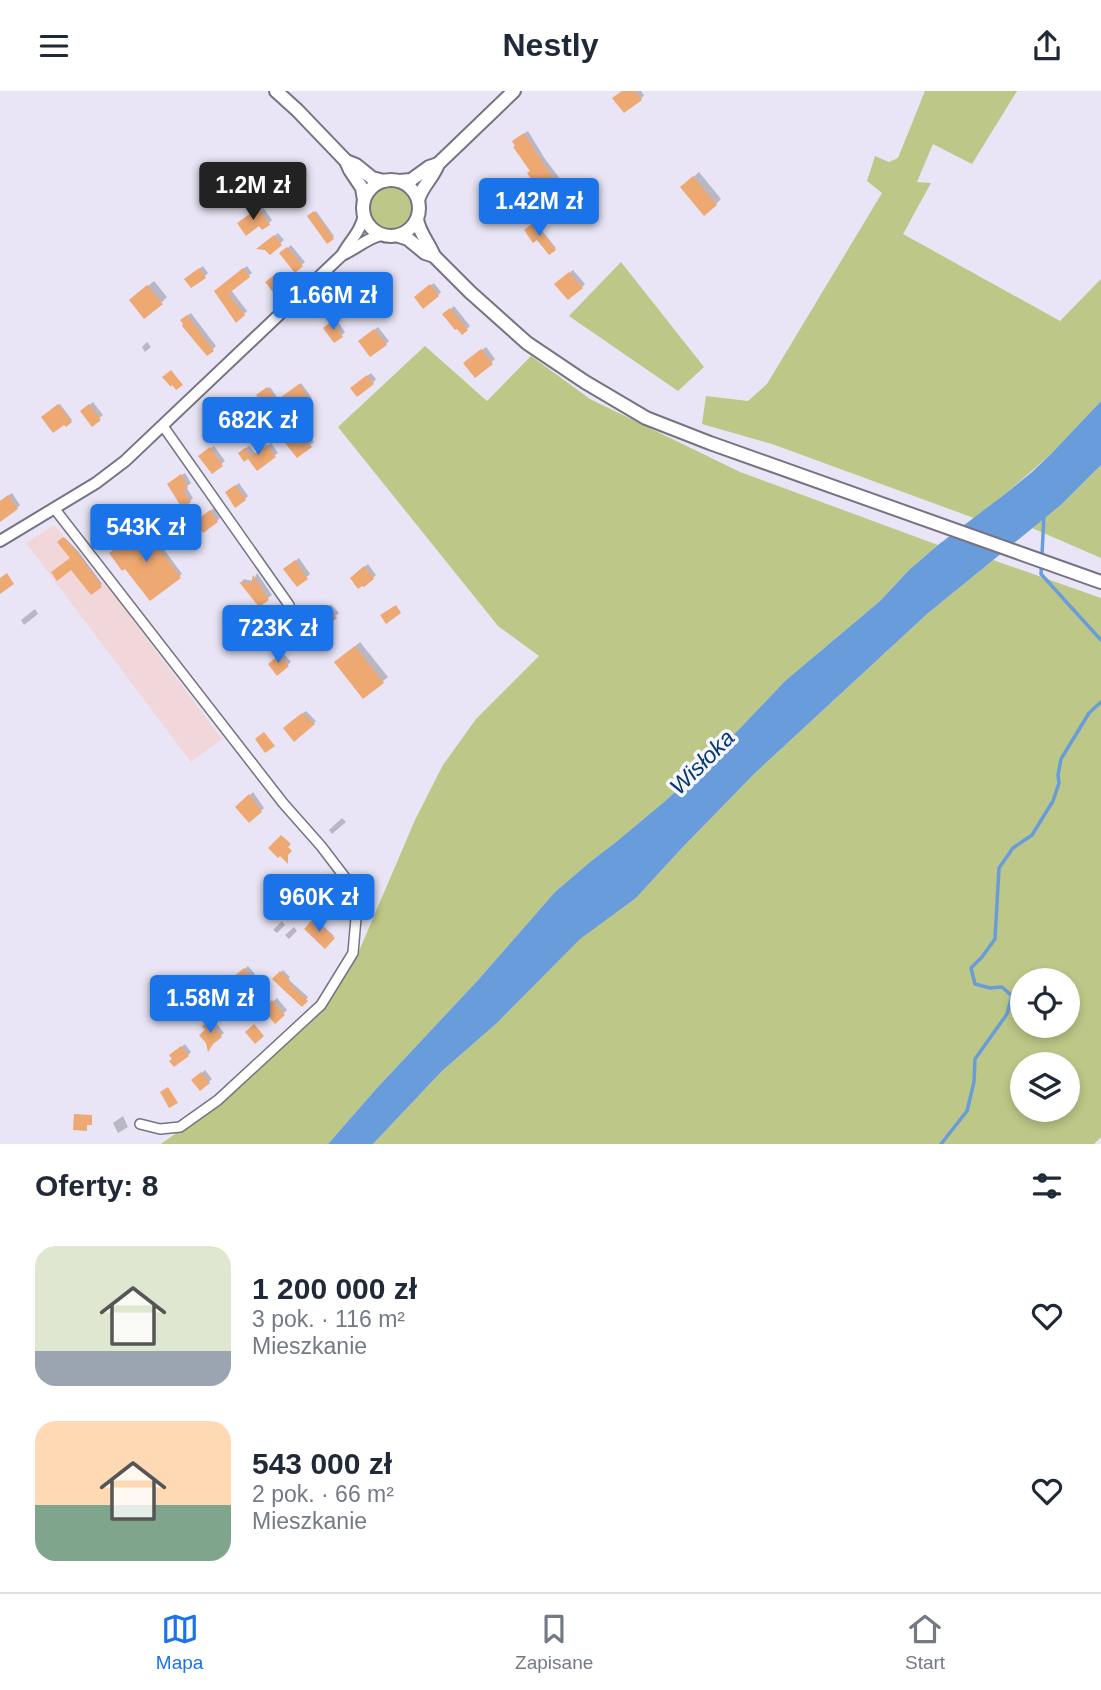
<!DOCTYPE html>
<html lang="pl">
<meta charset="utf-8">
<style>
body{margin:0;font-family:Helvetica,sans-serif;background:#f2f2f3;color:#1f2937;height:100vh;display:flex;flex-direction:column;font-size:26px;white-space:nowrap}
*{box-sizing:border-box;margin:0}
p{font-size:23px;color:#747a83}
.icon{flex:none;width:38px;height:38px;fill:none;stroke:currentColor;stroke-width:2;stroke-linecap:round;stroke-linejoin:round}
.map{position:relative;height:1053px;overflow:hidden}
.panel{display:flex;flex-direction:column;background:#fff;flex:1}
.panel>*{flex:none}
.controls{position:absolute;left:1010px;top:877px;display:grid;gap:14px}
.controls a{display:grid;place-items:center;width:70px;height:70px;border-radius:50%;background:#fff;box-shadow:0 4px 10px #0003;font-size:35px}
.price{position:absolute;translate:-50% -60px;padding:0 16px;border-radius:7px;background:#1a73e8;color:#fff;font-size:23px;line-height:46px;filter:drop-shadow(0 2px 4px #0008)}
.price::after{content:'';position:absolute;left:50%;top:42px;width:21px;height:16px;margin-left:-10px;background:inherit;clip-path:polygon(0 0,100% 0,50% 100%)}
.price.on{background:#222;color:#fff}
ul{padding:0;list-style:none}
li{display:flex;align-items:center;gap:21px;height:175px;padding:0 35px}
li span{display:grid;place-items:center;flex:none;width:196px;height:140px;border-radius:21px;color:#555}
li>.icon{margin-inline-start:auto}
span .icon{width:84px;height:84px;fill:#fffc;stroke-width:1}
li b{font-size:30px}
h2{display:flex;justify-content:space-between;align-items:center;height:84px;padding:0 35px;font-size:30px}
header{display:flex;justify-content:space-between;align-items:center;height:91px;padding:0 35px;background:#fff;font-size:32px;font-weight:600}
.tabs{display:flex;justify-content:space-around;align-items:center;height:98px;border-top:2px solid #e0e1e3;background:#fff;font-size:19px;color:#747a83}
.tabs a{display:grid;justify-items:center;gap:4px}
.tabs .on{color:#1a73e8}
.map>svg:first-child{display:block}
</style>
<header><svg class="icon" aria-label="menu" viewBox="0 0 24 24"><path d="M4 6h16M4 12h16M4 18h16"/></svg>Nestly<svg class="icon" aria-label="share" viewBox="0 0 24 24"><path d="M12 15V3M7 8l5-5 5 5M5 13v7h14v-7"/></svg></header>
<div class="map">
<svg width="1101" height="1053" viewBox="0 0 1101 1053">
<rect width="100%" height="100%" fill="#e9e5f6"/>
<!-- education -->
<polygon fill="#f1d7d9" points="54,434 114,504 222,648 191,671 26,452"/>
<!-- green -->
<g fill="#bdc787" fill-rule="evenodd">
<polygon points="925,0 1017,0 972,73 933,53 917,91 931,92 903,143 1060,230 1101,188 1101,310 1051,363 1005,403 974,427 772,353 702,333 706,305 748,310 767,293 882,102 867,90 875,65 889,71 898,67"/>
<circle cx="391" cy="117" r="21"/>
<polygon points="621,171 704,276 678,300 569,225"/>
<polygon points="425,255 487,310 531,265 590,308 740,381 938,454 909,479 880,510 785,590 708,671 664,711 616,751 590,771 555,801 479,888 377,997 328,1053 161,1053 211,1017 321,914 356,867 415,729 443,674 476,628 539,565 498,535 338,336"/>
<polygon points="1101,374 1101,467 1032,437 1062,413"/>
<path d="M993,469L1101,507V1046L1094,1053H373L442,980L497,932L580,847L636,807L681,758L755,682L927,523ZM1022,889H1068V934H1022ZM1022,973H1068V1018H1022Z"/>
</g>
<!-- water -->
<polygon fill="#699cdb" points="1101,310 1101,374 1062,413 927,523 755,682 681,758 636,807 580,848 497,932 442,980 373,1053 328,1053 377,997 479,888 555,801 590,771 616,751 664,711 708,671 785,590 880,510 909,479 938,454 1005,403 1032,381 1051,363"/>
<!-- shadow -->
<g fill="#0003">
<polygon points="623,0 641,0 644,4 641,8"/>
<polygon points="528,40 545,68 576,109 573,112 549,112 532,79 517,47"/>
<polygon points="292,80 302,93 299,97 275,92"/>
<polygon points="699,81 721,108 716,113 688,91"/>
<polygon points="262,115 272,129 269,132 260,133 243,129"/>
<polygon points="316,120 334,145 327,150 310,125"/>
<polygon points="536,132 556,157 550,162 537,146 526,140"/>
<polygon points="278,142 284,149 270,161 262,155"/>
<polygon points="291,154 305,171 295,179 282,162"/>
<polygon points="203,175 208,182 205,185 190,185"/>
<polygon points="247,175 252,182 231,199 247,220 244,223 219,197"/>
<polygon points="573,179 585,193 582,196 560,189"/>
<polygon points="278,182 287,193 284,197 271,188"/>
<polygon points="154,190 167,206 162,211 137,204"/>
<polygon points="434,192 441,201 438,204 419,203"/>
<polygon points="353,201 359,210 356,213 341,210"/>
<polygon points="454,215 470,235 462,242 445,223"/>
<polygon points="191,222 216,255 207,263 185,226"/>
<polygon points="336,228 345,241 342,244 328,234"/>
<polygon points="378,236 389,250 386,253 364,247"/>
<polygon points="147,251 151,256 145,261 142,256"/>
<polygon points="486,256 495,268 476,285 468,269"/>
<polygon points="371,282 376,288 373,292 355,294"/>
<polygon points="301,292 312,307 299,317 295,311 278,325 259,304 270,296 279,309"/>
<polygon points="93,311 103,324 92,333 85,317"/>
<polygon points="60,313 72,329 66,334 43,326"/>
<polygon points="245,318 254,329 245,338 236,325"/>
<polygon points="304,339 314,351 297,365 291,349"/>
<polygon points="271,352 278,362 258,378 243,359 249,355 256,363"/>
<polygon points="214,355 225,370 212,381 204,362"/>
<polygon points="185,382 191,392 186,396 193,407 190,410 173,390"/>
<polygon points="239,392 248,405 245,408 231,398"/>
<polygon points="12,402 20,414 17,417 0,423 0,410"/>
<polygon points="214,417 220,427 217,430 199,428"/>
<polygon points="147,435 182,483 151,508 126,475 111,462"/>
<polygon points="65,447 78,460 102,493 91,502 72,467 60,450"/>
<polygon points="299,467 310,483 307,486 289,475"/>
<polygon points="368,473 376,484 373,487 355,484"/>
<polygon points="257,482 272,504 259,514 241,491 244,488 253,490"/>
<polygon points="331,513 339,522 335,525 319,523"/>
<polygon points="35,518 38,523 24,534 21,529"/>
<polygon points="360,551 388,586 364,606 341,567"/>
<polygon points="283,562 291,571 278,582 273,570"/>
<polygon points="306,620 316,630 294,649 287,634"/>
<polygon points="253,701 264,717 250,730 237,716"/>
<polygon points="342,727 346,731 332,743 329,739"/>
<polygon points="316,828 334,845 325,855 306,838"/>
<polygon points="282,830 285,834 277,842 273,839"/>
<polygon points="294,836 297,840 289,848 285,844"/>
<polygon points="248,875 255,883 243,894 236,886"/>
<polygon points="283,879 290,886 288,888 308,906 302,913 275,888"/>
<polygon points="193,902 197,908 184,919 182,910"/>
<polygon points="277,907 287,919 275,930 268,915"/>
<polygon points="213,928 224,942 215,950 209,958 207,938 208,932"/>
<polygon points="185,953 191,961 188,964 174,967 175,961"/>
<polygon points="205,979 212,988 200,998 194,989"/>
<polygon points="123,1025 128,1036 118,1042 113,1032"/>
</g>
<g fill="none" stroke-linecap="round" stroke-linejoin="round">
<!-- stream -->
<g stroke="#699cdb" stroke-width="3.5">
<polyline points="1044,424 1041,483 1101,549"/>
<polyline points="941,1053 967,1020 974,991 975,968 1007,923 1012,905 1002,896 990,897 975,893 971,877 982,866 995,848 999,777 1013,757 1032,744 1053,710 1059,692 1058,684 1061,668 1089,622 1101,611"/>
</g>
</g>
<!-- building -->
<g fill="#eea872">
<polygon points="622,0 635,0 642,9 624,22 612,7"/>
<polygon points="524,42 542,71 574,114 550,129 542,116 547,112 527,82 530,80 513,56 515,55 512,50"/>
<polygon points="289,82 300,98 281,111 269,95"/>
<polygon points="693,85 717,114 704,125 680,96"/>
<polygon points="258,117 270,134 262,139 259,135 246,145 237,132"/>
<polygon points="314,120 334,148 327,153 307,125"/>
<polygon points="534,131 556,159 549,164 537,149 533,152 524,139"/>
<polygon points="274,144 282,154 270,164 265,159 256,158"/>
<polygon points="287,156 303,175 295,182 279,162"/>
<polygon points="199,177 206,187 191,197 184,188"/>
<polygon points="243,177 250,186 228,203 245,224 236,232 214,200"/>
<polygon points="569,181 583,197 568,209 554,193"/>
<polygon points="274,184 285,198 276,205 265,191"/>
<polygon points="430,193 439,205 423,218 414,206"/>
<polygon points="147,194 163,213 144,228 129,209"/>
<polygon points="349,203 357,214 344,224 336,213"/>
<polygon points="450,217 468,239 462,244 457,238 455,239 442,223"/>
<polygon points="187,224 214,260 207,265 182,235 183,233 180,229"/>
<polygon points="332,230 343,246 334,252 323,237"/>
<polygon points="374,238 387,254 370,266 358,250"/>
<polygon points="481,258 493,273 475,287 463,272"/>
<polygon points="171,279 183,294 176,299 172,294 171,296 162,286"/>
<polygon points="367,284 374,293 357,306 350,297"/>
<polygon points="299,293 311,310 299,319 295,314 277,327 269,316 267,318 256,304 267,296 277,309"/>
<polygon points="58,313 72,331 66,336 64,334 53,342 41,326"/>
<polygon points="89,313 101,329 92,336 80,320"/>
<polygon points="241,320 252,334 244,340 241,336 238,339 230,328"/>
<polygon points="300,341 312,356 297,367 285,352"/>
<polygon points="267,354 276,366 257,380 248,368 244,371 238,362 245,357 251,365"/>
<polygon points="210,356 223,375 212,383 198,365"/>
<polygon points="181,383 188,397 183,400 191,411 182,417 167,393"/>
<polygon points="235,394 246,409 235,417 225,401"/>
<polygon points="8,404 18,418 0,431 0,410"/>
<polygon points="210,419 218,431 203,442 194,431"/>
<polygon points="144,436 181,487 150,510 125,478 122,480 109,462"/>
<polygon points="63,446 77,461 102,496 91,504 71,479 57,490 51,481 70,467 57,451"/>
<polygon points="295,469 308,488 297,496 283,478"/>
<polygon points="364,475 374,488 364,496 362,495 358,498 350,487"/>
<polygon points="7,482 14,493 0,503 0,487"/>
<polygon points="253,484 269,509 259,516 239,491 251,493"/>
<polygon points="396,514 401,522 386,533 380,524"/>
<polygon points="327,515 337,527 323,538 313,526"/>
<polygon points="355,555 384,592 363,608 334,571"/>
<polygon points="279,564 289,575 277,585 268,573"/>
<polygon points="302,622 315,633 294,651 283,637"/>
<polygon points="264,641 275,655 265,662 255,648"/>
<polygon points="249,703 262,721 249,732 235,716"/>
<polygon points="281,744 291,753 288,756 292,760 288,764 288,773 280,765 278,767 268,757"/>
<polygon points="313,828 335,847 325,858 304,838"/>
<polygon points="244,877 253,888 243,897 233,886"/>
<polygon points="280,880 290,889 288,891 308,910 302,916 272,888"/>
<polygon points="189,904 195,912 184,922 177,913"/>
<polygon points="272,909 285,924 275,933 265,921 268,918 266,915"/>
<polygon points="209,930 222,946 213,953 208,961 206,952 199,944 205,939 202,935"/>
<polygon points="254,933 264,945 255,953 245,941"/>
<polygon points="181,955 189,965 174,976 169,970 172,968 169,964"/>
<polygon points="201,981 210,992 200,1000 191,989"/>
<polygon points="168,996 178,1012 169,1017 160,1001"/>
<polygon points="74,1023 92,1024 92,1034 87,1034 87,1040 73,1039"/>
</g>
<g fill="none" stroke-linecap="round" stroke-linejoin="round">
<!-- minor casing -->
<g stroke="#767382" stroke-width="12">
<g id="minor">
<polyline points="163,335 289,514"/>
<polyline points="54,417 283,712 321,755 347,789 356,827 353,862 321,914 218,1009 180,1036 160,1038 140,1033"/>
</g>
</g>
<!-- tertiary casing -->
<g stroke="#767382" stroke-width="14">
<g id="tertiary">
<path d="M342,164C350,149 360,142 364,124"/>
<path d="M0,450L96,392L125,370L342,164C356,158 367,147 381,144"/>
</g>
</g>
<!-- secondary casing -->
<g stroke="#767382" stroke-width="16">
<g id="secondary">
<polyline points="276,0 297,19 346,70 350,79 362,97 364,109"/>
<polyline points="346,70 356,74 372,87 384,90"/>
<circle cx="391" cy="117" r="28"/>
<polyline points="399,90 411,89 429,76 438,73"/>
<path d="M418,109C422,95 433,87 438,73L514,0"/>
<path d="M417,128C419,142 429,152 434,165"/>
<polyline points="399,145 408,148 425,162 434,165 470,201 527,252 585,291 646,327 710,352 1101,491"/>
</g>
</g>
<!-- minor -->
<use href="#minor" stroke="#fff" stroke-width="9"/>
<!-- tertiary -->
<use href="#tertiary" stroke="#fff" stroke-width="10"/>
<!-- secondary -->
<use href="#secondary" stroke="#fff" stroke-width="12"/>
</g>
<g text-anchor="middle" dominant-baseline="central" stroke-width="7" stroke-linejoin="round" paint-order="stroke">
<!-- water labels -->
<g font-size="23" font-style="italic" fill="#023972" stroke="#f6f4fe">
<text transform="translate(702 671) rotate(-45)">Wisłoka</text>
</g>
</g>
</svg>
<div class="controls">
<a><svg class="icon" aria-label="locate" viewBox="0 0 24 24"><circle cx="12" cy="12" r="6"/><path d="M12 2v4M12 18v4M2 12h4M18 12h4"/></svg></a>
<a><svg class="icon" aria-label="layers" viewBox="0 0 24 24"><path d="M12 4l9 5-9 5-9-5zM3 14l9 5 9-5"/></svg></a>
</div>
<b class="price on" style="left:253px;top:131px">1.2M zł</b>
<b class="price" style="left:539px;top:147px">1.42M zł</b>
<b class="price" style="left:333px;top:241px">1.66M zł</b>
<b class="price" style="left:258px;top:366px">682K zł</b>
<b class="price" style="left:146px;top:473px">543K zł</b>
<b class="price" style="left:278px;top:574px">723K zł</b>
<b class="price" style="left:319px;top:843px">960K zł</b>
<b class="price" style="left:210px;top:944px">1.58M zł</b>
</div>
<section class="panel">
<h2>Oferty: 8<svg class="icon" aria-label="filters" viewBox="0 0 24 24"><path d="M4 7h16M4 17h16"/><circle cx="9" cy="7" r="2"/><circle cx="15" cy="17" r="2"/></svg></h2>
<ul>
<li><span style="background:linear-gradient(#dfe7d0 75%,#9aa5b1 0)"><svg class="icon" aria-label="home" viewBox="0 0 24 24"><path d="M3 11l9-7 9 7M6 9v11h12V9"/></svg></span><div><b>1 200 000 zł</b><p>3 pok. · 116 m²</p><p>Mieszkanie</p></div><svg class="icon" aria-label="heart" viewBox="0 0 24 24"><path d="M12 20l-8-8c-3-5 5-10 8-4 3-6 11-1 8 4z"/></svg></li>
<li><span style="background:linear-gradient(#ffd9b3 60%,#7fa58c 0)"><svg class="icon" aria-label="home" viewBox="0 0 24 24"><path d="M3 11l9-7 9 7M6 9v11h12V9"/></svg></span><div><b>543 000 zł</b><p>2 pok. · 66 m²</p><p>Mieszkanie</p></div><svg class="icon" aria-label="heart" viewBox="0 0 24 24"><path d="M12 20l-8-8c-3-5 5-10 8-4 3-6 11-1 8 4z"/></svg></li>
</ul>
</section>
<nav class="tabs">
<a class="on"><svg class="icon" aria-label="map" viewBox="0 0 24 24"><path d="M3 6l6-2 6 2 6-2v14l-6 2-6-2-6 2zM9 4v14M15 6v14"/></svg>Mapa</a>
<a><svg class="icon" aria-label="saved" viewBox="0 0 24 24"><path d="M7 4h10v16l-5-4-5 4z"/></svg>Zapisane</a>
<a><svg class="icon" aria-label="home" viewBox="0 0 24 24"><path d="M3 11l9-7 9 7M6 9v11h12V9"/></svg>Start</a>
</nav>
